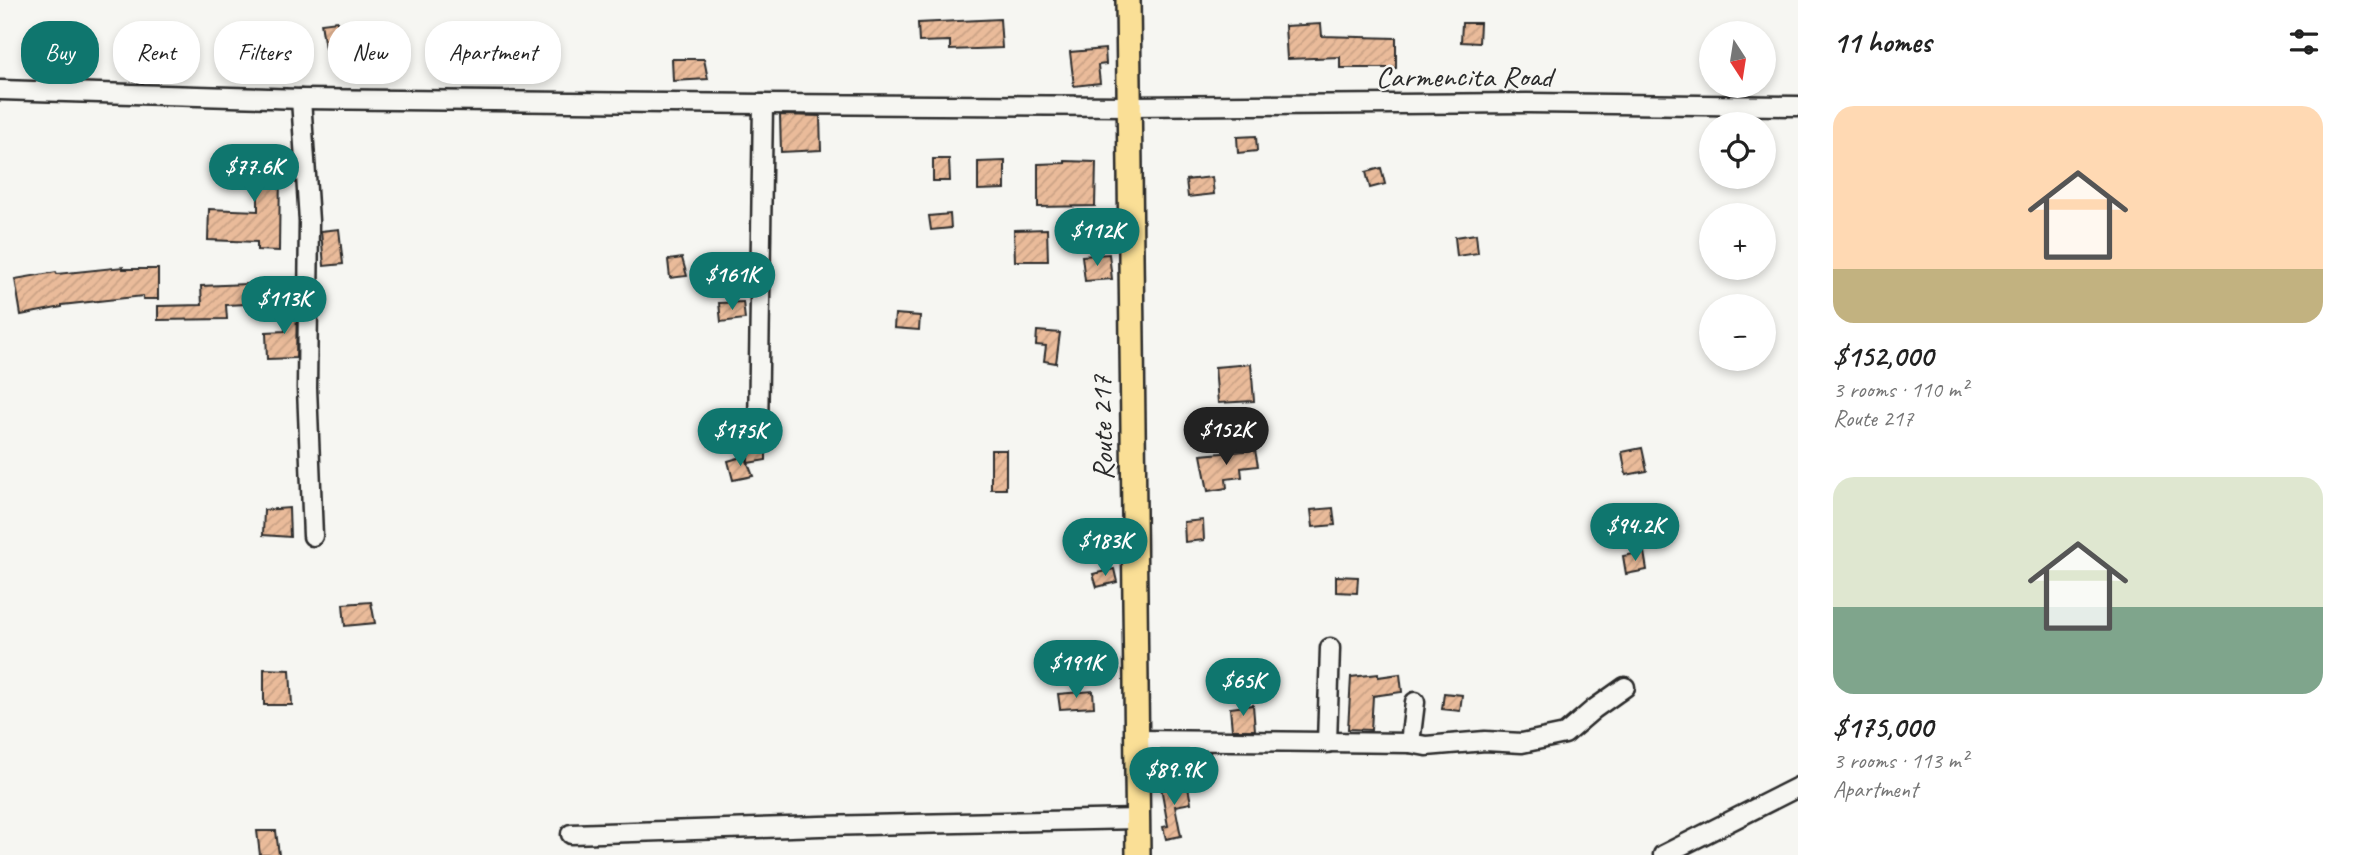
<!DOCTYPE html>
<meta charset="utf-8">
<style>
body{margin:0;font-family:Caveat,sans-serif;background:#f2f2f2;color:#222;height:100vh;display:flex;flex-direction:column;font-size:26px;white-space:nowrap}
*{box-sizing:border-box;margin:0}
p{font-size:23px;color:#767676}
.icon{flex:none;width:38px;height:38px;fill:none;stroke:currentColor;stroke-width:2;stroke-linecap:round;stroke-linejoin:round}
.map{position:relative;flex:1;overflow:hidden}
.drawer{display:flex;flex-direction:column;background:#fff;width:560px}
.drawer>*{flex:none}
.top-card{position:absolute;left:21px;top:21px;width:665px;height:63px;display:flex;gap:14px}
.needle{width:46px;rotate:168deg}
.tools{position:absolute;left:1699px;top:21px;display:grid;gap:14px}
.tools a{display:grid;place-items:center;width:77px;height:77px;border-radius:50%;background:#fff;box-shadow:0 4px 10px #0003;font-size:35px}
.price{position:absolute;translate:-50% -60px;padding:0 16px;border-radius:24px;background:#0f766e;color:#fff;font-size:23px;line-height:46px;filter:drop-shadow(0 2px 4px #0008)}
.price::after{content:'';position:absolute;left:50%;top:42px;width:21px;height:16px;margin-left:-10px;background:inherit;clip-path:polygon(0 0,100% 0,50% 100%)}
.price.selected{background:#222;color:#fff}
ul{padding:0;list-style:none}
li{display:grid;align-content:center;gap:14px;height:371px;padding:0 35px}
li span{display:grid;place-items:center;height:217px;border-radius:21px;color:#555}
li>.icon{margin-inline-start:auto}
span .icon{width:126px;height:126px;fill:#fffc;stroke-width:1}
li b{font-size:30px}
h2{display:flex;justify-content:space-between;align-items:center;height:84px;padding:0 35px;font-size:30px}
.pill{padding:0 24px;border-radius:28px;background:#fff;box-shadow:0 4px 10px #0003;font-size:24px;line-height:63px}
.pill.selected{background:#0f766e;color:#fff}
main{display:flex;flex:1;min-height:0}
.map>svg:first-child{display:block}
</style>
<main>
<div class="map">
<svg width="1798" height="855" viewBox="0 0 1798 855">
<defs>
<pattern id="building-hatch" width="6" height="6" patternUnits="userSpaceOnUse" patternTransform="scale(1.75)"><rect width="6" height="6" fill="#eabb9a"/><path d="M-1 1l2-2M0 6l6-6M5 7l2-2" fill="none" stroke="#c9a185"/></pattern>
</defs>
<rect width="100%" height="100%" fill="#f6f6f2"/>
<filter id="ink" filterUnits="userSpaceOnUse"><feTurbulence type="fractalNoise" baseFrequency=".0143" numOctaves="2"/><feDisplacementMap in="SourceGraphic" scale="14" xChannelSelector="R" yChannelSelector="G"/><feConvolveMatrix kernelMatrix="1 2 1 2 8 2 1 2 1" color-interpolation-filters="sRGB"/></filter>
<g filter="url(#ink)">
<!-- building -->
<g fill="url(#building-hatch)" stroke="#2b2b2b" stroke-width="2">
<polygon points="1000,19 1002,48 950,50 950,41 919,42 918,23"/>
<polygon points="337,21 338,28 380,26 381,52 352,54 351,43 325,48 321,23"/>
<polygon points="1462,23 1480,23 1479,43 1461,42"/>
<polygon points="1321,24 1322,36 1396,38 1396,68 1340,68 1340,57 1287,59 1285,26"/>
<polygon points="1105,49 1106,64 1098,65 1100,83 1074,86 1070,52"/>
<polygon points="672,59 704,59 708,79 673,81"/>
<polygon points="780,115 820,116 821,150 781,152"/>
<polygon points="1256,136 1257,151 1238,153 1237,137"/>
<polygon points="282,152 293,152 294,169 280,169 279,251 257,250 257,242 208,240 209,209 258,211 258,181 233,180 234,154 282,156"/>
<polygon points="933,159 949,159 950,181 933,181"/>
<polygon points="1005,161 1005,189 978,190 978,162"/>
<polygon points="1065,161 1096,162 1095,206 1038,207 1038,164 1065,163"/>
<polygon points="1381,168 1385,184 1370,188 1366,172"/>
<polygon points="1212,177 1214,194 1188,197 1186,180"/>
<polygon points="950,214 951,228 931,230 929,216"/>
<polygon points="339,229 343,264 324,266 321,231"/>
<polygon points="1047,229 1048,261 1015,261 1014,230"/>
<polygon points="1476,234 1478,253 1457,256 1455,237"/>
<polygon points="1109,254 1112,279 1085,281 1082,256"/>
<polygon points="709,257 749,259 749,282 708,281"/>
<polygon points="682,258 687,276 670,278 668,260"/>
<polygon points="123,267 123,269 158,269 158,299 143,299 143,296 62,305 62,307 21,315 15,279 56,272 57,274"/>
<polygon points="268,283 269,303 226,305 227,319 158,320 158,306 202,305 201,286"/>
<polygon points="284,302 297,302 296,358 267,359 266,332 285,331"/>
<polygon points="743,302 745,319 721,322 719,303"/>
<polygon points="895,314 920,316 919,330 894,328"/>
<polygon points="1037,331 1060,333 1056,363 1044,361 1046,346 1036,345"/>
<polygon points="1251,364 1254,401 1218,403 1215,367"/>
<polygon points="748,438 757,443 766,440 766,460 748,463"/>
<polygon points="1642,448 1647,471 1626,475 1622,452"/>
<rect x="991" y="450" width="15" height="39"/>
<polygon points="1255,450 1258,466 1241,468 1242,477 1226,479 1227,488 1208,491 1201,455"/>
<polygon points="745,456 753,476 733,480 728,461"/>
<polygon points="289,508 290,537 263,535 264,510"/>
<polygon points="1333,508 1335,525 1313,527 1311,510"/>
<polygon points="1203,520 1204,540 1185,542 1184,522"/>
<polygon points="1644,552 1647,570 1626,574 1623,556"/>
<polygon points="1114,569 1117,582 1097,587 1093,574"/>
<polygon points="1336,576 1358,577 1357,593 1336,592"/>
<polygon points="371,602 375,623 345,626 343,604"/>
<polygon points="264,669 290,670 292,705 264,705"/>
<polygon points="1378,674 1378,677 1400,674 1402,692 1373,696 1371,730 1348,729 1351,677"/>
<polygon points="1093,691 1094,707 1060,709 1058,694"/>
<polygon points="1444,693 1462,695 1460,711 1442,709"/>
<polygon points="1253,705 1255,730 1232,730 1230,708"/>
<polygon points="1210,752 1212,767 1181,770 1179,753"/>
<polygon points="1187,782 1191,803 1175,806 1181,836 1166,839 1163,827 1168,826 1161,787"/>
<polygon points="257,831 276,831 279,855 260,855"/>
</g>
<g fill="none" stroke-linecap="round" stroke-linejoin="round">
<!-- minor casing -->
<g stroke="#2b2b2b" stroke-width="23">
<g id="minor">
<polyline points="0,90 301,99 763,104 1130,106 1527,103 1798,106"/>
<polyline points="301,99 309,221 307,388 313,536"/>
<polyline points="758,432 763,104"/>
<polyline points="1415,702 1410,743 1426,746 1485,741 1522,743 1565,734 1594,709 1625,687"/>
<polyline points="1138,740 1410,743"/>
<polyline points="1327,743 1330,648"/>
<polyline points="571,834 820,826 1138,819"/>
<polyline points="1663,855 1798,787"/>
</g>
</g>
<!-- major casing -->
<g stroke="#2b2b2b" stroke-width="28">
<polyline id="major" points="1128,0 1138,855"/>
</g>
<!-- minor -->
<use href="#minor" stroke="#f6f6f2" stroke-width="18"/>
<!-- major -->
<use href="#major" stroke="#fadf96" stroke-width="23"/>
</g>
</g>
<g text-anchor="middle" dominant-baseline="central" stroke-width="5" stroke-linejoin="round" paint-order="stroke">
<!-- street labels -->
<g font-size="30" fill="#2b2b2b" stroke="#f6f6f2">
<text x="1464" y="76">Carmencita Road</text>
<text transform="translate(1102 428) rotate(-91)">Route 217</text>
</g>
</g>
</svg>
<div class="tools">
<a><svg class="needle" viewBox="-14 -14 28 28"><path d="M0-13l5 13h-10z" fill="#e53935"/><path d="M0 13l5-13h-10z" fill="#767676"/></svg></a>
<a><svg class="icon" aria-label="locate" viewBox="0 0 24 24"><circle cx="12" cy="12" r="6"/><path d="M12 2v4M12 18v4M2 12h4M18 12h4"/></svg></a>
<a>+</a>
<a>−</a>
</div>
<b class="price" style="left:254px;top:204px">$77.6K</b>
<b class="price" style="left:1097px;top:268px">$112K</b>
<b class="price" style="left:732px;top:312px">$161K</b>
<b class="price" style="left:284px;top:336px">$113K</b>
<b class="price selected" style="left:1226px;top:467px">$152K</b>
<b class="price" style="left:740px;top:468px">$175K</b>
<b class="price" style="left:1635px;top:563px">$94.2K</b>
<b class="price" style="left:1105px;top:578px">$183K</b>
<b class="price" style="left:1076px;top:700px">$191K</b>
<b class="price" style="left:1243px;top:718px">$65K</b>
<b class="price" style="left:1174px;top:807px">$89.9K</b>
<div class="top-card">
<a class="pill selected">Buy</a>
<a class="pill">Rent</a>
<a class="pill">Filters</a>
<a class="pill">New</a>
<a class="pill">Apartment</a>
</div>
</div>
<section class="drawer">
<h2>11 homes<svg class="icon" aria-label="filters" viewBox="0 0 24 24"><path d="M4 7h16M4 17h16"/><circle cx="9" cy="7" r="2"/><circle cx="15" cy="17" r="2"/></svg></h2>
<ul>
<li><span style="background:linear-gradient(#ffd9b3 75%,#c2b280 0)"><svg class="icon" aria-label="home" viewBox="0 0 24 24"><path d="M3 11l9-7 9 7M6 9v11h12V9"/></svg></span><div><b>$152,000</b><p>3 rooms · 110 m²</p><p>Route 217</p></div></li>
<li><span style="background:linear-gradient(#dfe7d0 60%,#7fa58c 0)"><svg class="icon" aria-label="home" viewBox="0 0 24 24"><path d="M3 11l9-7 9 7M6 9v11h12V9"/></svg></span><div><b>$175,000</b><p>3 rooms · 113 m²</p><p>Apartment</p></div></li>
</ul>
</section>
</main>
